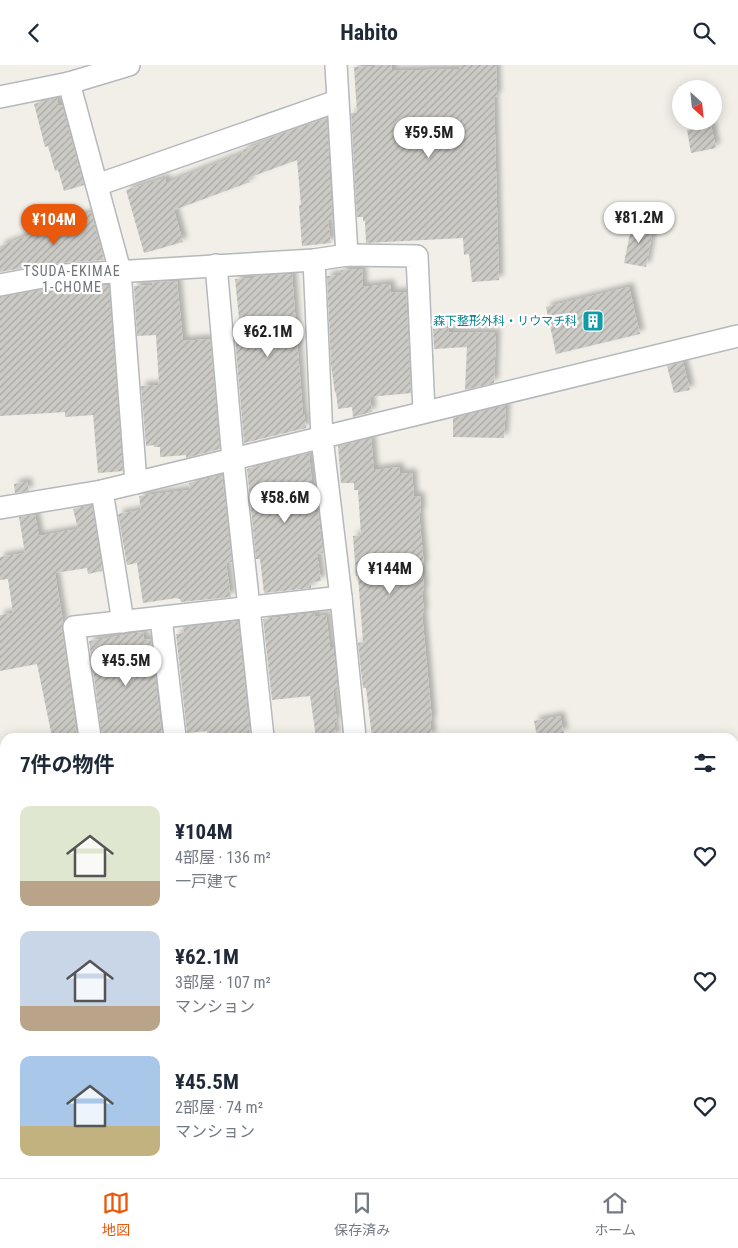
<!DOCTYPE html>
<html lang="ja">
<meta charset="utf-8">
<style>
body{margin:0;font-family:"Roboto Condensed","Noto Sans JP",sans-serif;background:#f6f6f7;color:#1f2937;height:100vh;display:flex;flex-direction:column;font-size:19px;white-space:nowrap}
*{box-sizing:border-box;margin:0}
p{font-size:16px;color:#747a83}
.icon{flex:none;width:28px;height:28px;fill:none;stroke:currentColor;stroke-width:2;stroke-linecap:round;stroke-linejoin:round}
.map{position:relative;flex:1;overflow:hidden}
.sheet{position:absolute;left:0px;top:668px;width:739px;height:446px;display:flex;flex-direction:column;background:#fff;border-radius:15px 15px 0 0;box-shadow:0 2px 12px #0003}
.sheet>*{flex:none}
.needle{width:32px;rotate:153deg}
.fabs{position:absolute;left:672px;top:15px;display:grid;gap:10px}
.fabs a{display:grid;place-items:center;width:50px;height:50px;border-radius:50%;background:#fff;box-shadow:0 2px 12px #0003;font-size:25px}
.price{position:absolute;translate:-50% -42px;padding:0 11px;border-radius:18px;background:#fff;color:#222;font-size:16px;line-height:32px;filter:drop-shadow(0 1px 2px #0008)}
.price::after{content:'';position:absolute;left:50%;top:30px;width:15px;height:11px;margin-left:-8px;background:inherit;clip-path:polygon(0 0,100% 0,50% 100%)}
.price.active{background:#ea580c;color:#fff}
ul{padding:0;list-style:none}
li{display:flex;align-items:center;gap:15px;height:125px;padding:0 20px}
li span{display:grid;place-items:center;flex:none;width:140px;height:100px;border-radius:10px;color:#555}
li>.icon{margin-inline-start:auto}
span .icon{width:60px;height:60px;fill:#fffc;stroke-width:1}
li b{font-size:21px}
h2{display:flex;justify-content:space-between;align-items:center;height:60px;padding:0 20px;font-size:21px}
header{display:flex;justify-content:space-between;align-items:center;height:65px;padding:0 20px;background:#fff;font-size:22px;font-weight:700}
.dock{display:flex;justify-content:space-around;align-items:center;height:70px;border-top:1px solid #e0e1e3;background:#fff;font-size:14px;color:#747a83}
.dock a{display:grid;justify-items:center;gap:2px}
.dock .active{color:#ea580c}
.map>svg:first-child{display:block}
</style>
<header><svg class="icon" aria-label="back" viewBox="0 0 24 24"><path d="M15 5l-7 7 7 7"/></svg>Habito<svg class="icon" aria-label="search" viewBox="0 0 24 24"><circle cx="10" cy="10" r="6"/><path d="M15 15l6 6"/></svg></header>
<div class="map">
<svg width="738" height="1113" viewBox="0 0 738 1113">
<defs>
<pattern id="water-ripples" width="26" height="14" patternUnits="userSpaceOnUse" patternTransform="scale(1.25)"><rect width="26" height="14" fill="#aadaff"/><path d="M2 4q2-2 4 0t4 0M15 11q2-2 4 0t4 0" fill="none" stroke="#8eb4d2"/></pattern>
<pattern id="building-hatch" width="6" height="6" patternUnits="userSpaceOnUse" patternTransform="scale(1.25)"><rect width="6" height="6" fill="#cccac5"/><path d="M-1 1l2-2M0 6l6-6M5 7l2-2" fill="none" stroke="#a9a8a4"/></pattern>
<filter id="shadow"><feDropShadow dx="4.5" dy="-4.5" stdDeviation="2.5" flood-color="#0004"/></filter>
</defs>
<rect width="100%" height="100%" fill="#f1efe8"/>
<!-- education -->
<polygon fill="#e1ded6" points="738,740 738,1113 443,1113 443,1109 734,1109 734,742"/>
<!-- grass -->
<polygon fill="#c5e8c5" points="734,974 738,995 738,1027 734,1028"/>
<!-- water -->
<polygon fill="url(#water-ripples)" points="738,762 738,795 734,796 734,763"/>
<!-- building -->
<g fill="url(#building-hatch)" filter="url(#shadow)">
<polygon points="392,0 392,6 459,4 459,0 496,0 497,31 494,32 499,215 472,217 469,189 464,190 463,173 366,178 365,156 363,156 363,152 357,152 351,48 357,48 354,2"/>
<polygon points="57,33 58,41 62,40 84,120 64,126 58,105 55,106 48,81 45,82 34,39"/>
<polygon points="327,53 332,155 328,155 331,178 302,181 299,140 301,140 297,95 248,113 250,117 174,145 183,177 144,188 126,125 165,113 166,118 244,88 243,85 270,75 269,73"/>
<polygon points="711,60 716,83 691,88 687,65"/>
<polygon points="91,147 104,195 47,199 0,207 0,181"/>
<polygon points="633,155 654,159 646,202 624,198"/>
<polygon points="362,204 363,222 390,219 391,228 406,227 411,328 370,332 372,347 353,352 352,342 338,344 336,327 335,328 331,300 327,211 342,210 341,205"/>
<polygon points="292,209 303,350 304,349 306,363 244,378 235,273 241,272 235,214 252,213 252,211"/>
<polygon points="177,216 183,276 210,274 220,384 186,393 186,390 160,392 160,382 154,382 154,380 146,381 141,321 159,320 156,270 137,271 134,221 153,220 152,217"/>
<polygon points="109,220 123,406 98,408 93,350 65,352 65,347 0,351 0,232 50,223"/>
<polygon points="629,222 640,269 556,289 546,242"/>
<polygon points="448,263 449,267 496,268 494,318 465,325 467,282 434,284 433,264"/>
<polygon points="683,297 690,325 674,328 667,301"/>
<polygon points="506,340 504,373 453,372 453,353"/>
<polygon points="371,373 374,405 399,402 400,409 412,408 414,432 420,431 421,448 419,448 424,501 422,501 424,526 422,526 424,548 422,548 432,655 430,656 432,672 372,672 366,623 363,623 358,578 363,577 358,511 356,511 353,471 361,470 358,425 354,425 354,418 341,418 338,381"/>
<polygon points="309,388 315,448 318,447 323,488 317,489 321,516 311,517 311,523 264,528 260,494 256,494 247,404"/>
<polygon points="222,410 232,497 226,498 231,532 181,537 180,534 176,533 143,538 137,498 127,500 118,449 141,445 139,431 190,425 189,418"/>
<polygon points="27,417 29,426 15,428 14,419"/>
<polygon points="92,440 102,506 88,509 87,503 55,508 63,556 62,564 77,672 52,672 37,599 0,606 0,550 13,548 8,514 0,515 0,492 25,488 19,452 35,450 39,471 78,464 73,444"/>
<polygon points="314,548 315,552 326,550 330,582 333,582 338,626 333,626 337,656 334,657 336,672 316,672 310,631 272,635 263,554"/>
<polygon points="238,556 250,671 208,672 207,666 187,668 176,569 184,568 183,562"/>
<polygon points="143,567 144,575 151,574 162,672 102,672 89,576"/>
<polygon points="560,651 564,668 537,672 534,656"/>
</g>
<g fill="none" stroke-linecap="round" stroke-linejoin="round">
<!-- minor casing -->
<g stroke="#b5b8bc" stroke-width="24">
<g id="minor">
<polyline points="336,0 347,190"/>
<polyline points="69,18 120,206 136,418"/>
<polyline points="0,32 69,18 129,0"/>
<polyline points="97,120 337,36"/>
<polyline points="314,195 322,373 341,532 355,672"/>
<polyline points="216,200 233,394 263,672"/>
<polyline points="0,220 48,211 314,195 347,190 417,191 424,347"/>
<polyline points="102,426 123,557"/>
<polyline points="0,443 102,426 738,271"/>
<polyline points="161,553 175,672"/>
<polyline points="90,672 74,562 341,532"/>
<polyline points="0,1058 5,1058"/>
<polyline points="409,1109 409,1113"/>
<polyline points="146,1113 147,1109"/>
<polyline points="236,1113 237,1109"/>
<polyline points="330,1113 330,1109"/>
</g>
</g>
<!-- major casing -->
<g stroke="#f2c960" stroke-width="29">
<g id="major">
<polyline points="0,814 5,849"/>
<polyline points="35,1109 36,1113"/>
</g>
</g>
<!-- minor -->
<use href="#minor" stroke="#fff" stroke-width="21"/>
<!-- major -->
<use href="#major" stroke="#fff2af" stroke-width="26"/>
</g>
<!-- icons -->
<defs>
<g id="building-square" transform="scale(1.125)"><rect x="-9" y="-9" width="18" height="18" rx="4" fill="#0f9aa8" stroke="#fff"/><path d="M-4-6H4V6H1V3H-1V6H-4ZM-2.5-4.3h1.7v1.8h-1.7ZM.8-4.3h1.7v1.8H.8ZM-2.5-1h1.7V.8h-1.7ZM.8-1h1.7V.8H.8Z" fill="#fff"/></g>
</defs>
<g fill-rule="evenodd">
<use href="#building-square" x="593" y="256"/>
</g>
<g text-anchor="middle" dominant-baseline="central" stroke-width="4.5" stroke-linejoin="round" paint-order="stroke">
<!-- culture labels -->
<g font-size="12" fill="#0d838f" stroke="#fff" text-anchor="end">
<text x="577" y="256">森下整形外科・リウマチ科</text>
</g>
<!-- neighbourhood labels -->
<g font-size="14" letter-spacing="1" fill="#70757a" stroke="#fff">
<text x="72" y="206">TSUDA-EKIMAE<tspan x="72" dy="16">1-CHOME</tspan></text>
</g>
</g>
</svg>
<div class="fabs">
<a><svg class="needle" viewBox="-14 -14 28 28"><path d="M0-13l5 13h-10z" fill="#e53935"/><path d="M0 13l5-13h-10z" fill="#747a83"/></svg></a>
</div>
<b class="price" style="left:429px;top:94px">¥59.5M</b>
<b class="price" style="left:639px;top:179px">¥81.2M</b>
<b class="price active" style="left:54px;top:181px">¥104M</b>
<b class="price" style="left:268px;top:293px">¥62.1M</b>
<b class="price" style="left:285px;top:459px">¥58.6M</b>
<b class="price" style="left:390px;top:530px">¥144M</b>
<b class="price" style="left:126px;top:622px">¥45.5M</b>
<section class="sheet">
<h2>7件の物件<svg class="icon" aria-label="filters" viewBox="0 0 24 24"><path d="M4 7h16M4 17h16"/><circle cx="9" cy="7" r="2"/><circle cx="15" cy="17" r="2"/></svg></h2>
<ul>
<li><span style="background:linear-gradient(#dfe7d0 75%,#b9a48a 0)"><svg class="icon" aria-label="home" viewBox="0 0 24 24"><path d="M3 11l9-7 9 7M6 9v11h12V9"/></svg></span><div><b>¥104M</b><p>4部屋 · 136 m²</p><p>一戸建て</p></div><svg class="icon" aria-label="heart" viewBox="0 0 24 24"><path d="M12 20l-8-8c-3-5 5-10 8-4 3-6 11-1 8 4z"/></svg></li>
<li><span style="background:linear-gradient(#c9d6e8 75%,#b9a48a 0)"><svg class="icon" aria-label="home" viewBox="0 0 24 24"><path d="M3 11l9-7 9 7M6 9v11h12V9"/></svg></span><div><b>¥62.1M</b><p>3部屋 · 107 m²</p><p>マンション</p></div><svg class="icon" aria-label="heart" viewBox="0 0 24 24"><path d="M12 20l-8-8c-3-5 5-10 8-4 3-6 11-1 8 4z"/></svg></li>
<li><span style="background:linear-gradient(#a9c7e8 70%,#c2b280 0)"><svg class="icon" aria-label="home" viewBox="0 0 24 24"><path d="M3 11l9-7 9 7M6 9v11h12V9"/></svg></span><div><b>¥45.5M</b><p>2部屋 · 74 m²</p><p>マンション</p></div><svg class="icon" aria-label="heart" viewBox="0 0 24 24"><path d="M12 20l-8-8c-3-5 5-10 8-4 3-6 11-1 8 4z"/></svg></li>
</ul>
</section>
</div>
<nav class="dock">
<a class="active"><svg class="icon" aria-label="map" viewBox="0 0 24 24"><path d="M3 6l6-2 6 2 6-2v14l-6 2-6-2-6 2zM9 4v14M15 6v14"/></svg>地図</a>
<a><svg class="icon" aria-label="saved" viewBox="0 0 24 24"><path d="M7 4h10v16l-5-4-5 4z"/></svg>保存済み</a>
<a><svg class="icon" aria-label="home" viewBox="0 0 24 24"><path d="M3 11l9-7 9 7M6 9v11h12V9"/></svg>ホーム</a>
</nav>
